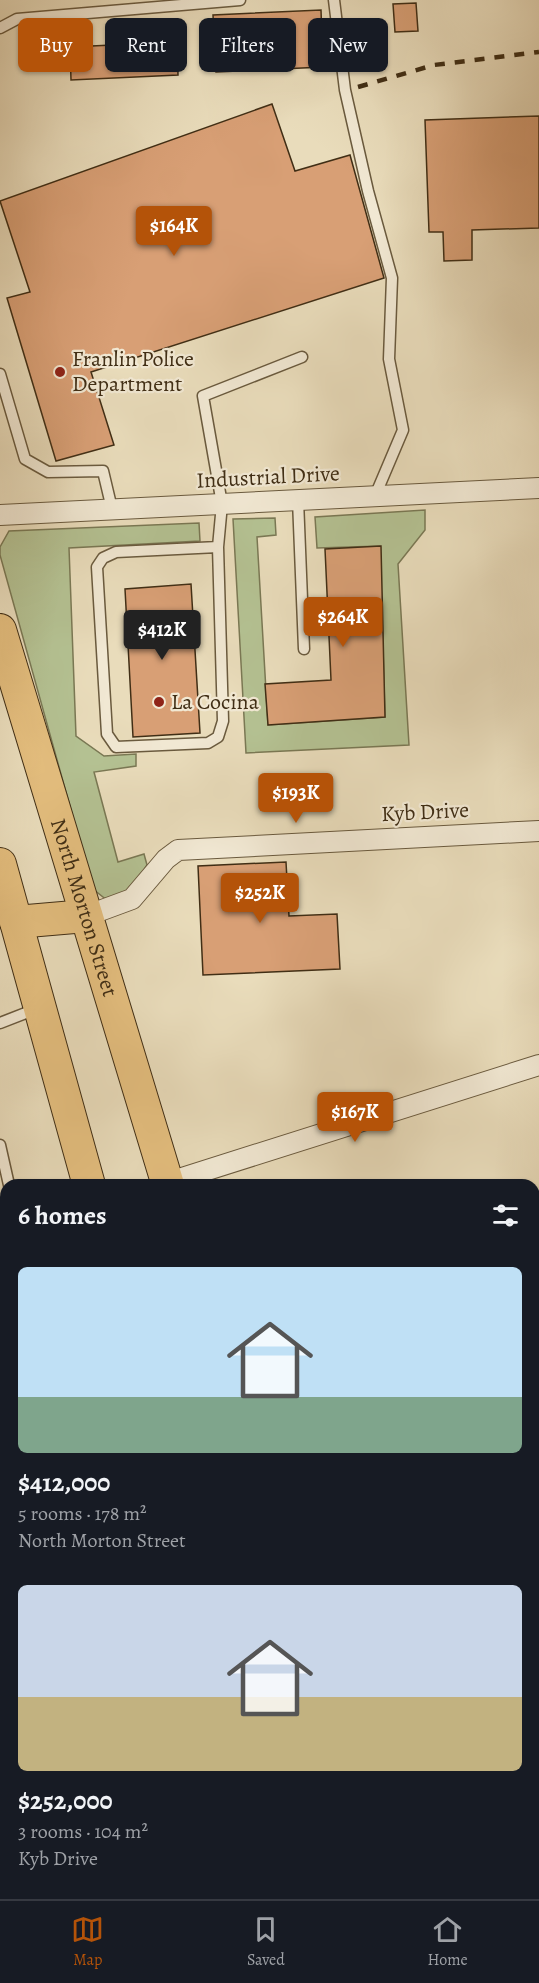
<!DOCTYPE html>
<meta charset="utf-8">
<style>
body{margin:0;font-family:Alegreya,serif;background:#242831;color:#f1f3f6;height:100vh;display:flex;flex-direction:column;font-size:22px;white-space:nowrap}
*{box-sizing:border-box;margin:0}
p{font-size:20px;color:#9ea1a6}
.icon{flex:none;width:33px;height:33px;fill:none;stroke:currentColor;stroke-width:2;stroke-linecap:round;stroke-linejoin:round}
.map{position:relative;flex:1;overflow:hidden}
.sheet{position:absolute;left:0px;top:1179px;width:540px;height:720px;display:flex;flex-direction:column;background:#171b24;border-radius:18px 18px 0 0;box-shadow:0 2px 4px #0004}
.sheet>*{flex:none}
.hud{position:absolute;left:18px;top:18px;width:504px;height:54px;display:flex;gap:12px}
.price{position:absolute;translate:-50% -51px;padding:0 14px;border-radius:6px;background:#b45309;color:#fff;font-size:20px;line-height:39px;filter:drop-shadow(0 2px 3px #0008)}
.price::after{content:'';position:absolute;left:50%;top:36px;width:18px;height:14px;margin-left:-9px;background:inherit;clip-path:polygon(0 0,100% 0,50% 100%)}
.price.active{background:#222;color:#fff}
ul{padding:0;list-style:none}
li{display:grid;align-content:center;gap:12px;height:318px;padding:0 18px}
li span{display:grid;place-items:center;height:186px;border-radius:9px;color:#555}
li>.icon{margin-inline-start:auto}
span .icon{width:108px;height:108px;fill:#fffc;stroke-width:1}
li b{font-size:26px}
h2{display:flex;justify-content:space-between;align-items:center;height:72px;padding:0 18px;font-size:26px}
.chip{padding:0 21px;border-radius:9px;background:#171b24;box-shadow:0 2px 4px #0004;font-size:21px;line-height:54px}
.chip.active{background:#b45309;color:#fff}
.tab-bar{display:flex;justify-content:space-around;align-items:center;height:84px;border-top:2px solid #363941;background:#171b24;font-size:16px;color:#9ea1a6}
.tab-bar a{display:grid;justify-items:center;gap:3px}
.tab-bar .active{color:#b45309}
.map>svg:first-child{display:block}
</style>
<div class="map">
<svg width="539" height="1899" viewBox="0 0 539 1899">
<rect width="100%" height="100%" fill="#e9dcbb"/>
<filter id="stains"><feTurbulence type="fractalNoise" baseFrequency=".00333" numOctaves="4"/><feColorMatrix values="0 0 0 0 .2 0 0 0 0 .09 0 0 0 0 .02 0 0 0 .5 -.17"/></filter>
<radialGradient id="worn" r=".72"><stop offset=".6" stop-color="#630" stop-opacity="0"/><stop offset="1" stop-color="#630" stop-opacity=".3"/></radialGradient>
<!-- green -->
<g fill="#b4c192" stroke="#7a7854" stroke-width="1.5">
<polygon points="425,510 425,530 398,564 409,745 246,753 233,519 275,518 276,535 257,537 268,725 385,717 380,546 317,548 315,517"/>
<polygon points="199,523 200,541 69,548 76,736 104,756 136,754 136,766 94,772 118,862 144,854 147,865 127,897 108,901 93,889 0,555 0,547 9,531"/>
</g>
<!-- building -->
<g fill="#d89f75" stroke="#402e15" stroke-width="1.5">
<polygon points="416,3 418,31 395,32 393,4"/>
<polygon points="321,10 323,67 216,72 213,15"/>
<polygon points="177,42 178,75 71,80 70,47"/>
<polygon points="272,104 295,171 350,155 384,278 91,372 114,445 56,461 7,298 30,292 0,201"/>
<polygon points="539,116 539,228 472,230 472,260 444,261 443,232 429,232 425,120"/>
<polygon points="381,546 385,717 268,725 265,684 331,680 325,549"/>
<polygon points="191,584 200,733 133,737 125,589"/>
<polygon points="286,862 289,916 337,914 340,969 203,975 198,866"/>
</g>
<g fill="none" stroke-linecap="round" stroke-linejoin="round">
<!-- service casing -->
<g stroke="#6a5a3e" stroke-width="13">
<g id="service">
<polyline points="334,0 345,90 368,191 392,278 389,359 403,430 375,496"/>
<polyline points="0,28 17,19 240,0"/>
<polyline points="0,374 25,459 48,472 103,471 112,509"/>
<polyline points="298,500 304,649"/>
<polyline points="218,547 116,552 103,558 97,567 107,734 116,747 208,743 218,737 223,721 218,547 222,504 203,396 302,357"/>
<polyline points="0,1023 36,1009"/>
<polyline points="0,1145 9,1185"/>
<polyline points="0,1258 6,1256"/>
<polyline points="0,1345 6,1345"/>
<polyline points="534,1638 539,1636"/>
<polyline points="0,1673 6,1673"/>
<polyline points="534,1810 539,1808"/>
<polyline points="339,1899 353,1893"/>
</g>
</g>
<!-- minor casing -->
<g stroke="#6a5a3e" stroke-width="22">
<g id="minor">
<polyline points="0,515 539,488"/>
<polyline points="86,916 132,899 166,859 178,850 539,831"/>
<polyline points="160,1185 539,1065"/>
</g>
</g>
<!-- primary casing -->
<g stroke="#402e15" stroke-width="34">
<g id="primary">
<path id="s1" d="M0,630L168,1185"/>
<polyline points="0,864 89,1185"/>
<polyline points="16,922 86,916"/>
<polyline points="304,1893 306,1899"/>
<polyline points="375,1893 377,1899"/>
</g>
</g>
<!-- service -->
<use href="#service" stroke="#f1e8d3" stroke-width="10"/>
<!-- minor -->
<use href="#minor" stroke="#f1e8d3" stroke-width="20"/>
<!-- primary -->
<use href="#primary" stroke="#e4be7e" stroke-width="32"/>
<!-- rail -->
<polyline stroke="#402e15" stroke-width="4.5" stroke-dasharray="10 10" stroke-linecap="butt" points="358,87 434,65 539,52"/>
</g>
<!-- markers -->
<g fill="#8f2418" stroke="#f1e8d3" stroke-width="2">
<circle cx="60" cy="372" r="6"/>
<circle cx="159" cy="702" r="6"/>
</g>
<g text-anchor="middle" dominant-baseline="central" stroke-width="4.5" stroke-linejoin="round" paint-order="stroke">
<!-- poi labels -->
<g font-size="22" fill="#402e15" stroke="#f1e8d3" text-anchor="start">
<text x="72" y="359">Franlin Police<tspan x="72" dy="25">Department</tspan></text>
<text x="171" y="702">La Cocina</text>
</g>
<!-- street labels -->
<g font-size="22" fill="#402e15" stroke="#f1e8d3">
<text transform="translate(268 477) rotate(-3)">Industrial Drive</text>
<text transform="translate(425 812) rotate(-3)">Kyb Drive</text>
<text stroke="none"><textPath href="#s1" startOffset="290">North Morton Street</textPath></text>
</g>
</g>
<rect width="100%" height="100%" filter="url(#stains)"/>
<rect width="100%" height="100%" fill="url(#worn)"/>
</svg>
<b class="price" style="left:174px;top:257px">$164K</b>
<b class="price" style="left:343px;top:648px">$264K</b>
<b class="price active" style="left:162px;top:661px">$412K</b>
<b class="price" style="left:296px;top:824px">$193K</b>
<b class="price" style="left:260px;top:924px">$252K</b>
<b class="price" style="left:355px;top:1143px">$167K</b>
<div class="hud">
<a class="chip active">Buy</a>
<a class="chip">Rent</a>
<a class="chip">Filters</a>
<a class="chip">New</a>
</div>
<section class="sheet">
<h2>6 homes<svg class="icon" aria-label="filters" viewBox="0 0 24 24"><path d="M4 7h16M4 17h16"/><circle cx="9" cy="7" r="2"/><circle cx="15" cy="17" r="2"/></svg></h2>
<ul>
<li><span style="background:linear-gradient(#bfe0f5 70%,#7fa58c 0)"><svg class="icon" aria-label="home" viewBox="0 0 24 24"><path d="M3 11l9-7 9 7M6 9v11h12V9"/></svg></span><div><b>$412,000</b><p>5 rooms · 178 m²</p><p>North Morton Street</p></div></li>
<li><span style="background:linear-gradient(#c9d6e8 60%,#c2b280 0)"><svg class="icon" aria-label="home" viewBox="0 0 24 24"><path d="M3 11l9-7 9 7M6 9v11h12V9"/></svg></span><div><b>$252,000</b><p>3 rooms · 104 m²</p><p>Kyb Drive</p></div></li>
</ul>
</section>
</div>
<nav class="tab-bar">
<a class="active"><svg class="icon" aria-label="map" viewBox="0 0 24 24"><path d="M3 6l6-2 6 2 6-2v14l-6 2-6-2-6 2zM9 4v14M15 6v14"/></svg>Map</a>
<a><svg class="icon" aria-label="saved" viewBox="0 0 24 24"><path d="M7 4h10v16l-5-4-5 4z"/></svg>Saved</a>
<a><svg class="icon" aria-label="home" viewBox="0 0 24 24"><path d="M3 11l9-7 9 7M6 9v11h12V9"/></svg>Home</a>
</nav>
